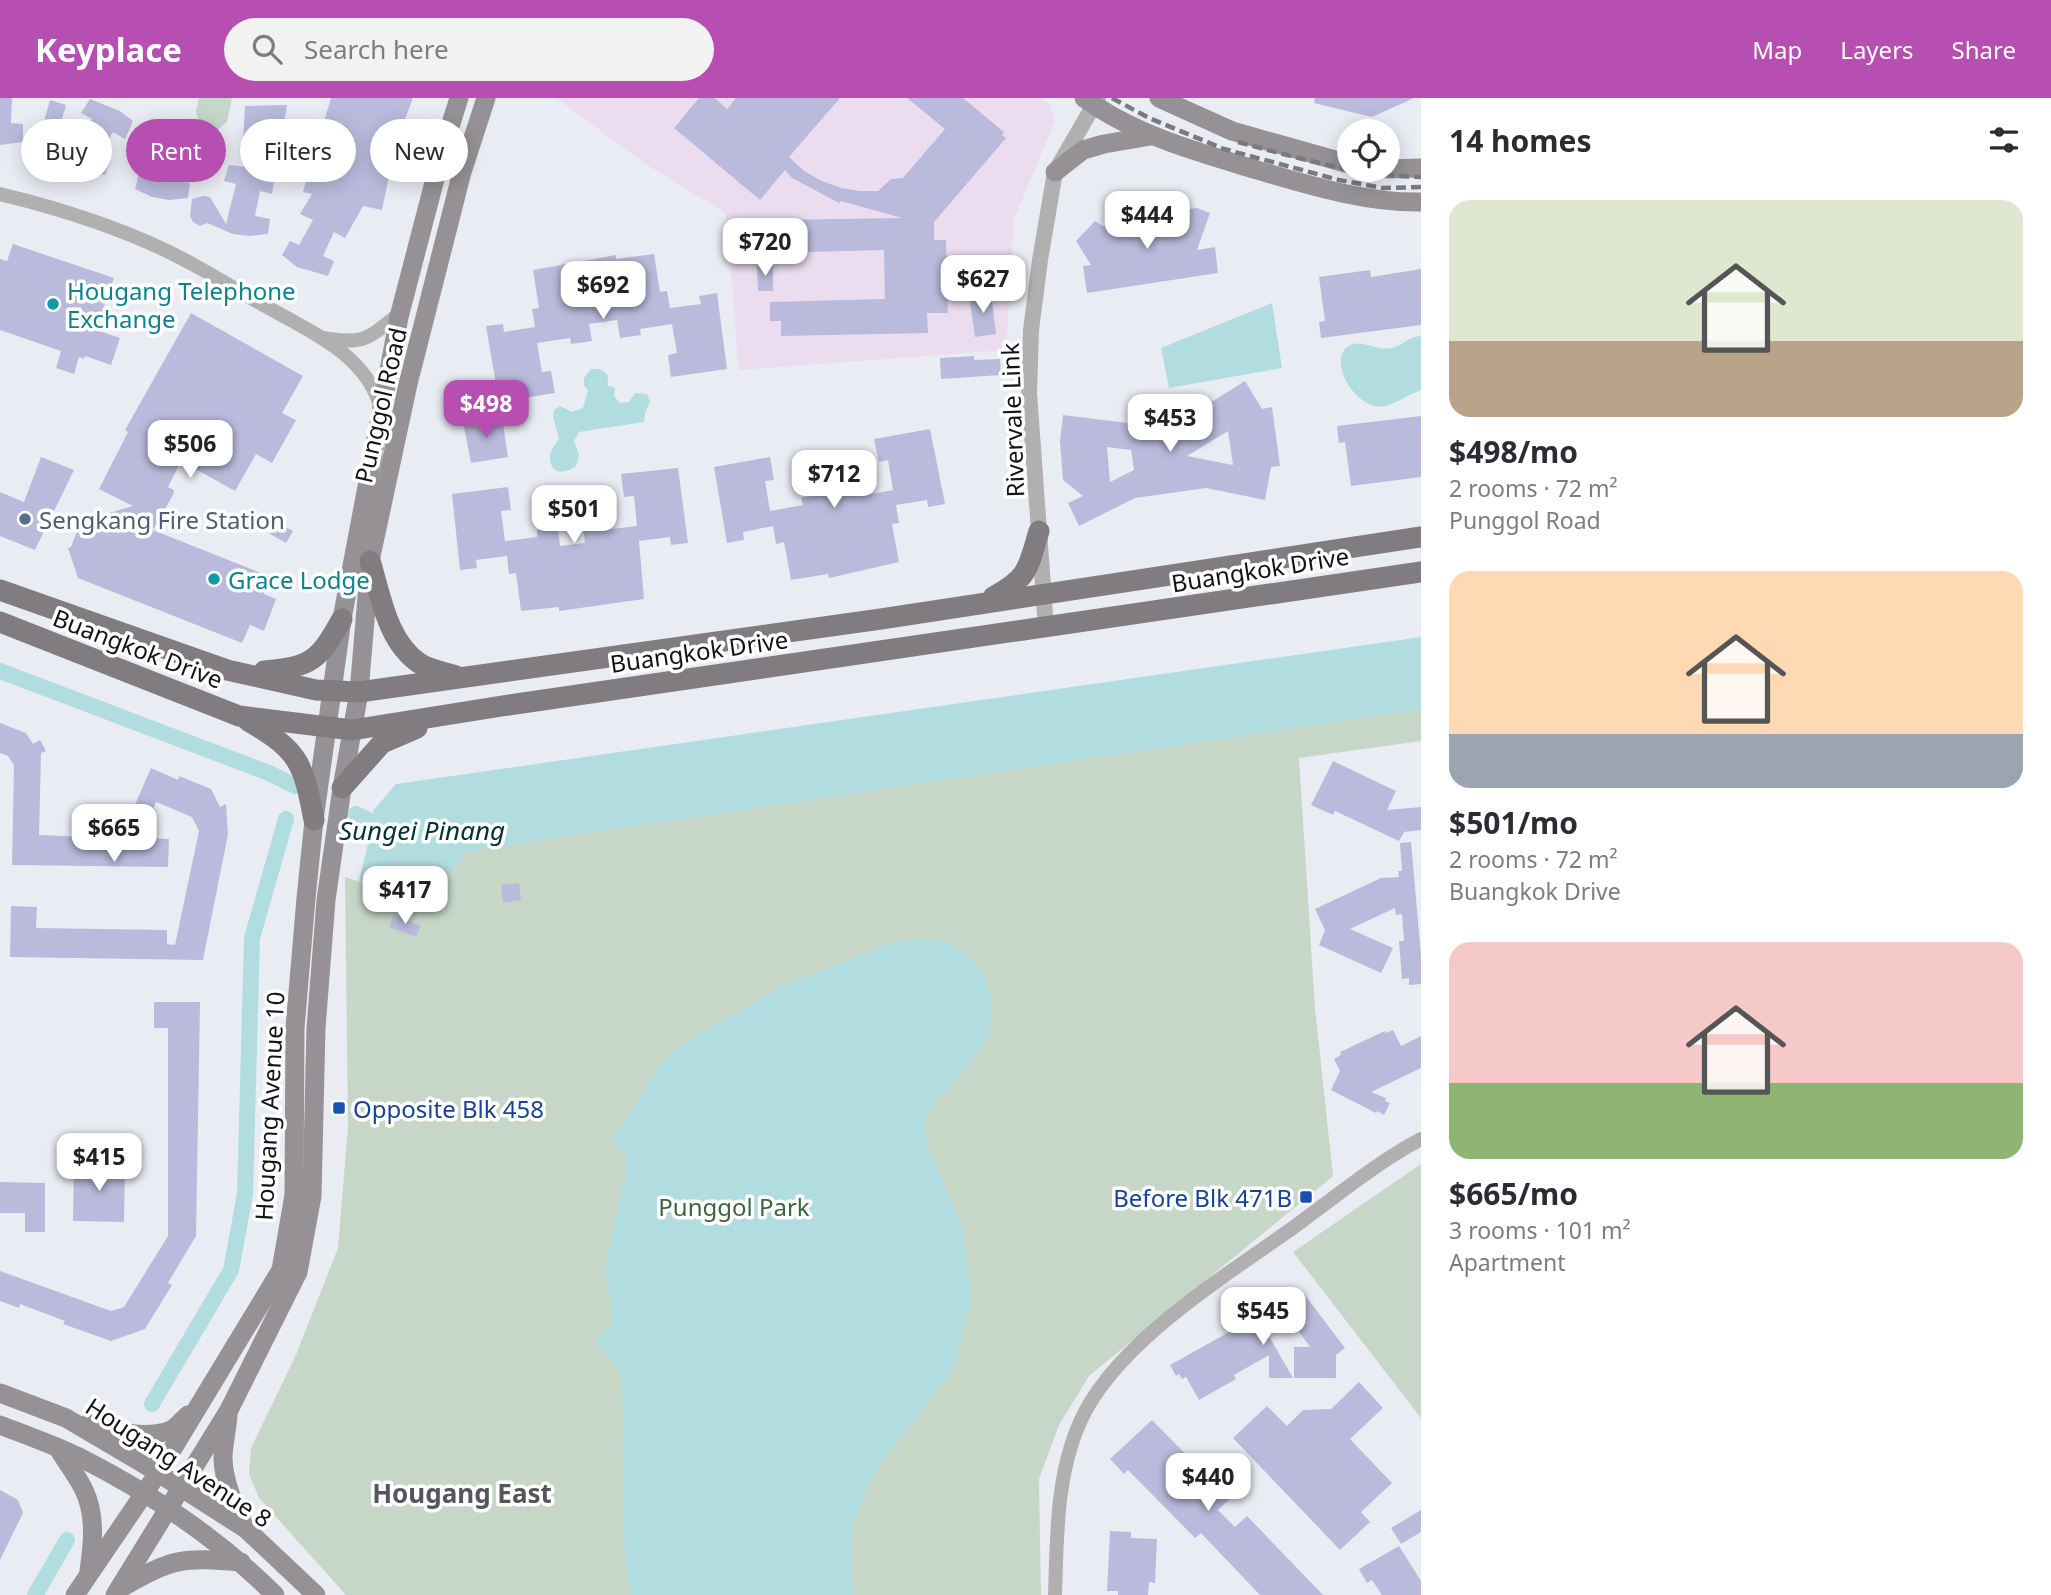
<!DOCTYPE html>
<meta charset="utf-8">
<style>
body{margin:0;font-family:"Noto Sans",sans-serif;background:#f2f2f3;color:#2b2b33;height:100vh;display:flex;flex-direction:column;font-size:26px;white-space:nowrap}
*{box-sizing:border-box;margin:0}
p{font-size:23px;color:#7c7c81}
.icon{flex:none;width:38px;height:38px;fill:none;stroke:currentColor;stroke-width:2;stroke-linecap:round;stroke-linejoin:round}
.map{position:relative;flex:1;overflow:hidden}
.side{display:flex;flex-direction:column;background:#fff;width:630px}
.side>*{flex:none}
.guide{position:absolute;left:21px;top:21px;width:665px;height:63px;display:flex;gap:14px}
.buttons{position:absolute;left:1337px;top:21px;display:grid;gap:14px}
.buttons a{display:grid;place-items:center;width:63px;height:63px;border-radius:50%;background:#fff;box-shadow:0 4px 18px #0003;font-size:35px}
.price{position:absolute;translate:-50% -60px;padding:0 16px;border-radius:14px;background:#fff;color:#222;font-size:23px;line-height:46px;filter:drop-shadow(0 2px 4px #0008)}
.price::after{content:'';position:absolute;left:50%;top:42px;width:21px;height:16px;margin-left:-10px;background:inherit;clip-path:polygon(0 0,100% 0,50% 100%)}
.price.on{background:#b74eb1;color:#fff}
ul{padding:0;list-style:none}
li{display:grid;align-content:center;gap:14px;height:371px;padding:0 28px}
li span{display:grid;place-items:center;height:217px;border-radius:21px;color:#555}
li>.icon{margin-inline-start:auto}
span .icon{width:126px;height:126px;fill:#fffc;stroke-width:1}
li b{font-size:30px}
h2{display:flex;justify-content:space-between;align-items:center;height:84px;padding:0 28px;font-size:30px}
.pill{padding:0 24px;border-radius:32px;background:#fff;box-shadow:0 4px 18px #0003;font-size:24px;line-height:63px}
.pill.on{background:#b74eb1;color:#fff}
header{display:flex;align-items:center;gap:42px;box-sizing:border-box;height:98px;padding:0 35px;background:#b74eb1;color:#fff}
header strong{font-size:33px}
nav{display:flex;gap:38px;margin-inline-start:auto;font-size:24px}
.search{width:490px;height:63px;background:#f2f2f3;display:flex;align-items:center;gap:18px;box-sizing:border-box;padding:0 24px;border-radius:38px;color:#7c7c81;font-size:26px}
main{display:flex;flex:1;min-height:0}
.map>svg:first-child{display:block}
</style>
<header>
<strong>Keyplace</strong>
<div class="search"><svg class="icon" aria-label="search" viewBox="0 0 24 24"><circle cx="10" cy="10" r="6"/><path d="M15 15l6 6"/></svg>Search here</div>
<nav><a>Map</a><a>Layers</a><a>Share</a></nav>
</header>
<main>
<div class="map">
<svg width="1421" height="1497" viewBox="0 0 1421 1497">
<rect width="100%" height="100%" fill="#eaecf4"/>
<!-- education -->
<polygon fill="#ebdcf0" points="556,0 1041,0 1049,6 1055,23 1014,121 1006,252 739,272 726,115 647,67"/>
<!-- green -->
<g fill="#c6d7c8">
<polygon points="199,0 232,0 227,24 216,33 200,29 196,13"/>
<polygon points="1421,611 1421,643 1299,660 1315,910 1333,1078 1089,1278 1059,1327 1039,1381 1041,1497 346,1497 259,1400 249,1376 251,1350 296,1257 338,1150 348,1028 345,779 428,807 467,753"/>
<polygon points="1421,1066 1421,1320 1293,1154"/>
</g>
<!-- water -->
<g fill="#b1dde1">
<polygon points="1272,205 1282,270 1169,290 1161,250"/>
<path d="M1421,238V292C1410,296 1396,305 1386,308C1354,315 1323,255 1353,246C1365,243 1379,253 1391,250C1403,248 1409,238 1421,238Z"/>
<path d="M591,271H600C607,275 610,278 607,287L615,290L614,298L620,305L629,304L635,295L647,296L650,304L645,315L644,324L579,334L574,343L579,357L576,368C567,375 551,378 550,361C549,354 556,346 559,340L553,319L554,312L560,308L572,314L583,310L588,292L584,288V280Z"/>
<polygon points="1421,539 1421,611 467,753 428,807 359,783 370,738 373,713 396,686"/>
<path d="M918,841C939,839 961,848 975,865C983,875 988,887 990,899C1004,961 930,984 923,1035L963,1131L972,1200L953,1272L875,1373L851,1430V1487L855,1497H631L624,1444L622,1275L595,1244L614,1223L605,1167L628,1066L623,1053L612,1044L661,965L690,941L783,888L892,845Z"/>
</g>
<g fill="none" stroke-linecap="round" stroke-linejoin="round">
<!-- canal -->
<g stroke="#b1dde1" stroke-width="16">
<polyline points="0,573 269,675 295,688"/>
<polyline points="356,716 372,724"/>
<polyline points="152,1306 231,1172 245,1096 252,840 286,721"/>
<polyline points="35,1497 67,1442"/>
</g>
</g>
<!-- building -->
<g fill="#babbdc" fill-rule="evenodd">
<polygon points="0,0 12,0 11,25 23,26 23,44 0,47"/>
<polygon points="331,0 413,0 396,44 382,112 363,108 345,140 334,134 323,158 334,163 328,178 297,169 282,157 290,143 299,147 313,122 300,116 312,96 303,94 308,76 333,79 334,76 311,67"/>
<polygon points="699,0 715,0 727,11 736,0 840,0 789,59 804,73 822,83 841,90 860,93 878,93 891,81 903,80 945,31 907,0 963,0 1004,34 1002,37 1006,40 934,124 934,142 946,142 948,215 927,215 928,235 781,238 781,223 770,223 770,204 885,201 884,152 769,155 768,135 778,135 777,122 902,120 841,103 839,105 792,80 785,72 760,102 674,30"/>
<polygon points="1315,0 1414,0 1372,19 1314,5"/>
<polygon points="90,1 120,13 133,23 125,41 113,34 100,57 111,62 105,77 90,74 74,67 59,55 67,41 77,45 92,21 81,15"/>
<polygon points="50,2 66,7 58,35 42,31"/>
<polygon points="287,7 279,55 243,41 245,8"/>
<polygon points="147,30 183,34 198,41 193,60 181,56 175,82 190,85 188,100 169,102 152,99 135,91 139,75 149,76 157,50 143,45"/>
<polygon points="229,67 276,72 272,96 260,93 255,118 270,121 268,136 250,138 233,136 207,125 200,128 193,124 190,118 192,101 203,98 210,99 226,126 236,86 224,83"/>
<polygon points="1197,110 1210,115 1197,152 1215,149 1218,175 1087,195 1083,168 1091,167 1076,143 1095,123 1103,128 1144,121 1144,117"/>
<polygon points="13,146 114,180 96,232 120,240 111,267 85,258 84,261 79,259 74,276 56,270 61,253 0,232 0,161 7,163"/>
<polygon points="654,156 660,194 667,193 670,210 701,206 699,198 717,195 727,271 671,279 668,257 677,255 672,226 640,231 641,237 620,240 617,222 589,226 592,243 571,246 570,240 537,245 542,274 551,273 555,295 499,304 486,228 503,226 504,234 535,229 532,211 539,210 533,172 616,157 616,161"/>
<polygon points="773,166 773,193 758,193 757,167"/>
<polygon points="1421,171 1421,227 1321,240 1319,224 1325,223 1319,179 1370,172 1371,179"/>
<polygon points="991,195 996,236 975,239 969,198"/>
<polygon points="191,215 303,278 282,315 296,322 272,365 256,356 235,393 181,363 168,389 174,392 173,397 153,432 271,479 264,496 276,501 264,533 250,527 242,545 78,480 68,450 71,449 79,428 85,422 133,408 99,391 128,334 125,332"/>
<polygon points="974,258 974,262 1000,261 1001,277 941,281 940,260"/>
<path d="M1245,283L1262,311L1272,309L1280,368L1271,369L1265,402L1206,390L1135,400L1079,428L1068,405L1083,398L1063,382L1060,343L1063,317L1128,325L1197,313ZM1228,333L1233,367L1187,358ZM1107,349L1131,352L1134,372L1110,384Z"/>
<polygon points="1421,318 1421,379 1351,388 1345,344 1339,345 1337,328"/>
<polygon points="502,319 508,359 471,365 463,324"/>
<polygon points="930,331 945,406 928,409 927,402 896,407 899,425 892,426 899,464 829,480 828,476 791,482 784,444 776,446 773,428 743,434 744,442 727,445 714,369 770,359 774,382 765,383 770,413 803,407 801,400 822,396 860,391 861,398 893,392 888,362 879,364 874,341"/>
<polygon points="41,359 74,372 35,452 0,438 0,394 24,404"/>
<polygon points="678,370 688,445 671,447 670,439 639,443 644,501 559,513 559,509 521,513 516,475 509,476 507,458 476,462 477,470 460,472 452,396 508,389 511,412 501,413 505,443 537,439 537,432 558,430 560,448 585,445 583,428 604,425 605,432 637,428 634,398 624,399 621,376"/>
<polygon points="276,424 293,433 286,445 270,436"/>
<polygon points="0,625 26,635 33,646 40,642 46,653 41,655 39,737 137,741 138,710 134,709 151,670 178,682 179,678 211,691 220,709 226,706 228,736 203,862 10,859 11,808 37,809 36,830 167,832 167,846 175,847 199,733 192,719 156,704 142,740 169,741 168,769 12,767 14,667 8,658 0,655"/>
<polygon points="1333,663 1396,693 1387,712 1421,709 1421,732 1404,734 1399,743 1335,713 1333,717 1311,707"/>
<polygon points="1411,744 1421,858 1421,886 1409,887 1409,880 1402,881 1399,843 1404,843 1402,816 1396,817 1395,810 1350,831 1393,850 1381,875 1319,847 1325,832 1315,811 1381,780 1399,779 1398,773 1402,773 1400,745"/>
<polygon points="519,785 521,802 503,805 501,787"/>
<polygon points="393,817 421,828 416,839 389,829"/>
<polygon points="154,904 200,904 196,1138 168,1185 172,1187 145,1231 111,1243 63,1226 65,1223 20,1206 19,1210 0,1203 0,1173 111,1213 124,1209 168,1138 168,930 154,930"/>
<polygon points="1393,932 1401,948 1421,938 1421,970 1371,994 1386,1000 1385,1003 1390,1005 1384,1017 1377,1013 1376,1015 1331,992 1340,973 1334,961 1341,957 1340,954 1385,933 1386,935"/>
<polygon points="74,1066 125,1068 124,1124 73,1123"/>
<polygon points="0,1084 45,1085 45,1134 25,1134 25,1115 0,1115"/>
<polygon points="1285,1192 1292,1205 1304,1196 1345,1250 1336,1257 1336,1280 1294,1280 1294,1249 1310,1249 1289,1220 1266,1233 1293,1280 1269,1280 1269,1257 1234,1277 1236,1281 1199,1302 1186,1279 1182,1281 1179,1276 1176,1278 1170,1267 1231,1233 1226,1225"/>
<polygon points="1359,1284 1383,1310 1350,1341 1392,1385 1361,1414 1370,1424 1340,1452 1233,1340 1267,1308 1287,1328 1303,1312 1331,1311"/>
<polygon points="1152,1322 1230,1401 1218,1412 1235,1429 1247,1418 1323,1497 1260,1497 1201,1435 1195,1440 1128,1372 1124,1376 1110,1361"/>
<polygon points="0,1392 18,1402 23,1415 0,1462"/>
<polygon points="1421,1412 1421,1434 1401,1446 1391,1430"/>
<polygon points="1110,1433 1131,1434 1131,1440 1157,1441 1155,1485 1149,1484 1148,1497 1118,1497 1118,1493 1107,1493"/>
<polygon points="1399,1448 1421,1483 1421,1497 1382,1497 1372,1482 1367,1485 1359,1471"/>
</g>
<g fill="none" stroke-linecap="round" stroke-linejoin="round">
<!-- minor -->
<g stroke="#b2afb1" stroke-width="14">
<path d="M0,96C63,111 137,135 194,167C216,179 237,192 258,204C303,230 365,254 380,308"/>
<path d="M322,240C365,247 367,241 399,216"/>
<path d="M1055,1497C1057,1439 1056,1378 1080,1324C1115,1245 1224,1179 1294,1129C1335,1099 1376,1065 1421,1041"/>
</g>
<!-- tertiary -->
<polyline stroke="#b2afb1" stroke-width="16" points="1046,530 1029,295 1031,232 1040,162 1055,74 1098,0"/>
<!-- secondary -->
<g stroke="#959195" stroke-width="19">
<path d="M1084,0C1135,37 1197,54 1257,72C1309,87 1366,105 1421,104"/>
<polyline points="1159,0 1232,33 1349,66"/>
<polyline points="1388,71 1421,70"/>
<polyline points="1055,74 1083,52 1104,46 1151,38"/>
<polyline points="0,1295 66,1320 149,1369 246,1431 316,1497"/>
<path d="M228,1317C227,1332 223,1347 223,1361C224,1386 235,1408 245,1430"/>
<path d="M88,1326C113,1333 146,1342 171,1332C177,1329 182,1322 188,1317"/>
<path d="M0,1327C26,1337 54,1347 79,1359C150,1395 219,1441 275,1497"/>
<path d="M58,1350C66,1364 77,1377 84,1392C96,1417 93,1446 89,1473"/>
<path d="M121,1490C173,1460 182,1459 241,1464"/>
<polyline points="75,1497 158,1375 281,1172 294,1097 295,930 306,800 314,722 342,521 399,219 442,54 459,0"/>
<polyline points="115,1497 229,1312 298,1174 312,1098 316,930 326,802 342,690 359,594 370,463 408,286 462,74 486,0"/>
</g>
<!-- primary -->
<g stroke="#817c80" stroke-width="21">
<path d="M370,463C381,498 387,543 419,565C429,572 444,574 456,578"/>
<polyline points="0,492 227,572 316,592 359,594 881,521 1421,439"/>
<path d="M993,499C1029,480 1028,470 1039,433"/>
<polyline points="0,524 239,618 352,632 502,608 1421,474"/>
<path d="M264,573C312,569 319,562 342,521"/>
<path d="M248,623C300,653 303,665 314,722"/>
<polyline points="342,690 382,645 417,630"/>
</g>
<!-- rail -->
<g stroke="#787a7e" stroke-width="4.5" stroke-dasharray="10 5" stroke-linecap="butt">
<polyline points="1112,0 1149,20 1224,51 1339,82 1383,90 1421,89"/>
<path d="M1238,44C1299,60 1357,78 1421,79"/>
</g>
</g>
<!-- markers -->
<g fill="#0f9aa8" stroke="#fff" stroke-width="2.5">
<circle cx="53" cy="206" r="7"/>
<circle cx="214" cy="481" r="7"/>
</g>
<circle fill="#5c6f8a" stroke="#fff" stroke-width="2.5" cx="25" cy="421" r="7"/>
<g fill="#1a4fb4" stroke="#fff" stroke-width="2.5">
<rect x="332" y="1003" width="14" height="14" rx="3.5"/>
<rect x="1299" y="1092" width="14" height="14" rx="3.5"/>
</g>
<g text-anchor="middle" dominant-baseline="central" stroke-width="7" stroke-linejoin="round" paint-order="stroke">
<!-- culture labels -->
<g font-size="24" fill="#0d838f" stroke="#fff" text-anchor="start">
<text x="67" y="192">Hougang Telephone<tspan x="67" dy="28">Exchange</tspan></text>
<text x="228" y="481">Grace Lodge</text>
</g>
<!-- street labels -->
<g font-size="24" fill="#121315" stroke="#fff">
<text transform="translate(380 307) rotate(-77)">Punggol Road</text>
<text transform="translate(1012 322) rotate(-92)">Rivervale Link</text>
<text transform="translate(1260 471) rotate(-9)">Buangkok Drive</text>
<text transform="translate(138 550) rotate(21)">Buangkok Drive</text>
<text transform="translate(699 553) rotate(-8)">Buangkok Drive</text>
<text transform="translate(269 1008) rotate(-87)">Hougang Avenue 10</text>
<text transform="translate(179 1364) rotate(33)">Hougang Avenue 8</text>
</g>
<!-- service labels -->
<g font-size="24" fill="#4e5e75" stroke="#fff" text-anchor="start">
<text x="39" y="421">Sengkang Fire Station</text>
</g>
<!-- transit labels -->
<g font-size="24" fill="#164399" stroke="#fff" text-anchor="start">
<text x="353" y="1010">Opposite Blk 458</text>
<text x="1292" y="1099" text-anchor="end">Before Blk 471B</text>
</g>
<!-- park labels -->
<g font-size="24" fill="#386440" stroke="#fff">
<text x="734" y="1108">Punggol Park</text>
</g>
<!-- water labels -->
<g font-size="26" font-style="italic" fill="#053235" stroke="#fff">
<text x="422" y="732">Sungei Pinang</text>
</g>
<!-- neighbourhood labels -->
<g font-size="26" font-weight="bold" fill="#54565c" stroke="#fff">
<text x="462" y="1395">Hougang East</text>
</g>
</g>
</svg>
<div class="buttons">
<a><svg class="icon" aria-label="locate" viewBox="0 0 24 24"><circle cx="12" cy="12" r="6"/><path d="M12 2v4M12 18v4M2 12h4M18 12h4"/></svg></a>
</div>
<b class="price" style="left:1147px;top:153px">$444</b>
<b class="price" style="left:765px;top:180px">$720</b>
<b class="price" style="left:983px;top:217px">$627</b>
<b class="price" style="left:603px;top:223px">$692</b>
<b class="price on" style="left:486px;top:342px">$498</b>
<b class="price" style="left:1170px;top:356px">$453</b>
<b class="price" style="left:190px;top:382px">$506</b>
<b class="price" style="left:834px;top:412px">$712</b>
<b class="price" style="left:574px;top:447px">$501</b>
<b class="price" style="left:114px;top:766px">$665</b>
<b class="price" style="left:405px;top:828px">$417</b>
<b class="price" style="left:99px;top:1095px">$415</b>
<b class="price" style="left:1263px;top:1249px">$545</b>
<b class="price" style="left:1208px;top:1415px">$440</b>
<div class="guide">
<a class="pill">Buy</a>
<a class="pill on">Rent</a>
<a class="pill">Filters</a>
<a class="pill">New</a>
</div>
</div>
<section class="side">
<h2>14 homes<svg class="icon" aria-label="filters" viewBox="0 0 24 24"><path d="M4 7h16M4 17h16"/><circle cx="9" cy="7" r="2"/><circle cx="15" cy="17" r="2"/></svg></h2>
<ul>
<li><span style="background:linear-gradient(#dfe7d0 65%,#b9a48a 0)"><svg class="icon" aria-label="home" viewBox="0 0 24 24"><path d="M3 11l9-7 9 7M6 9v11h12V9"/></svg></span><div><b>$498/mo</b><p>2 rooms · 72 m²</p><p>Punggol Road</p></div></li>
<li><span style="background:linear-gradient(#ffd9b3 75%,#9aa5b1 0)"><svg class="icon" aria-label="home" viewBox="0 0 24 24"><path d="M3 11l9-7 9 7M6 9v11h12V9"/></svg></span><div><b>$501/mo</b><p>2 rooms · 72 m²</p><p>Buangkok Drive</p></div></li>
<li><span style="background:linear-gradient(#f6c9c9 65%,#8fb573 0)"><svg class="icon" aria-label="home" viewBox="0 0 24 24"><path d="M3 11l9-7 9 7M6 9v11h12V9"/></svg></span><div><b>$665/mo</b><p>3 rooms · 101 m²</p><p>Apartment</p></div></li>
</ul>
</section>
</main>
